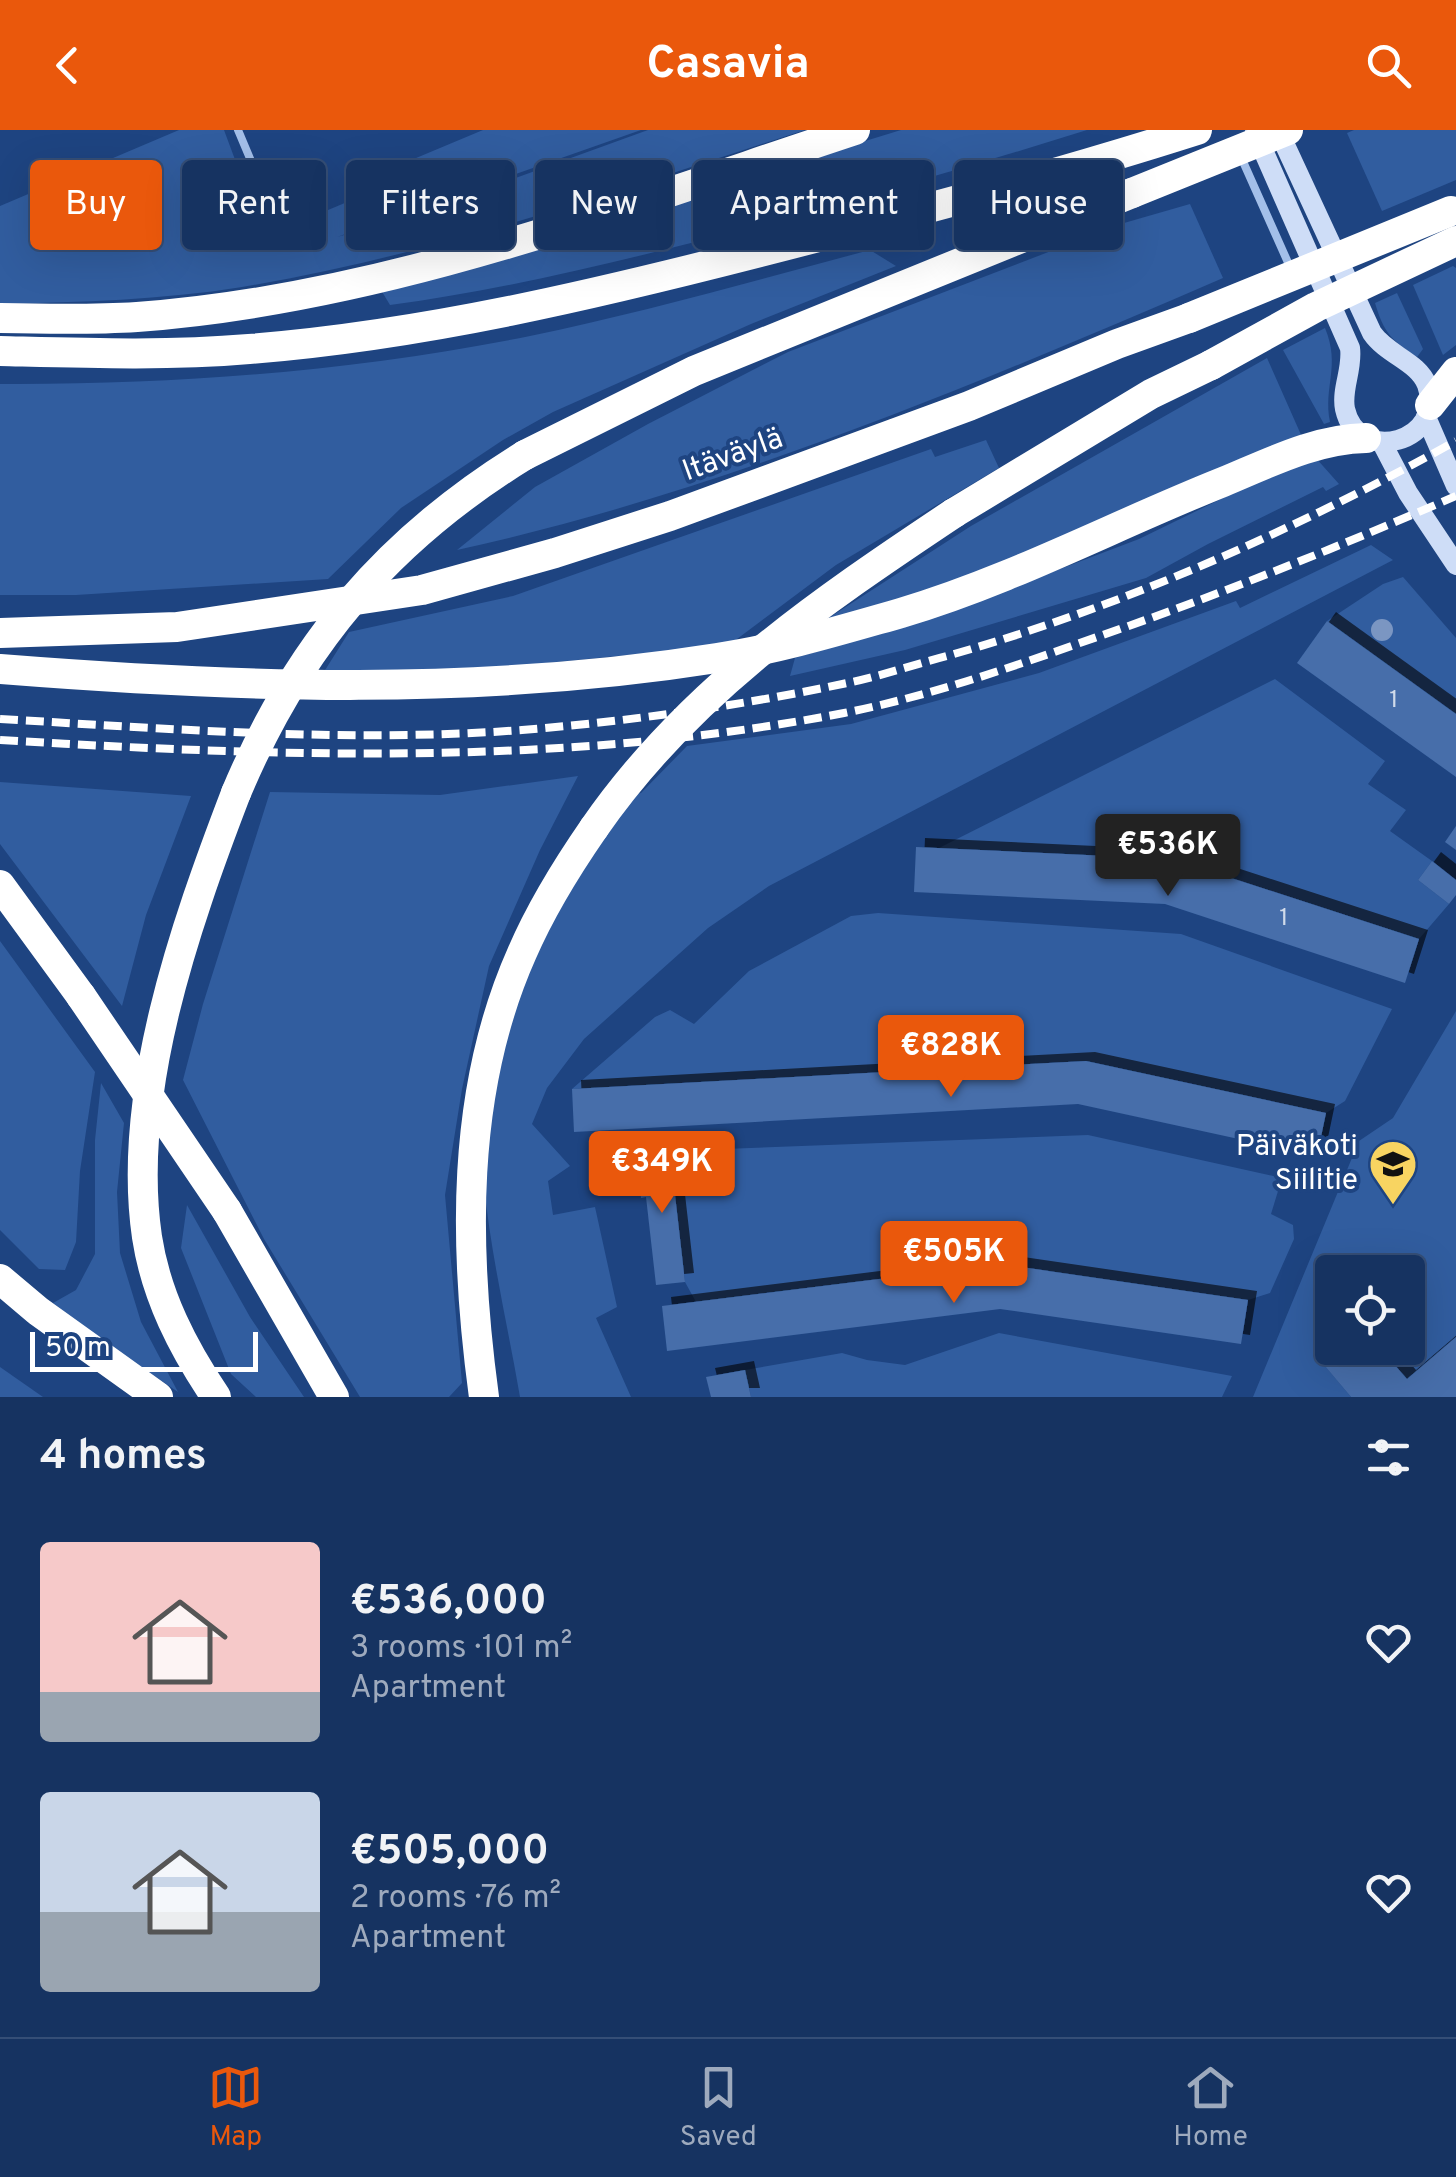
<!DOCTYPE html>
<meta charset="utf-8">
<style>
body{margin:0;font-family:Overpass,sans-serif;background:#1f3b67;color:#f1f3f6;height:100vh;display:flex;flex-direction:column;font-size:38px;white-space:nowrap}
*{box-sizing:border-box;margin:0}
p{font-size:32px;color:#9eaabd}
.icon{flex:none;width:55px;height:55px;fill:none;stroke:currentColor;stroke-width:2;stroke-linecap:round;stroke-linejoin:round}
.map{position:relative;height:1267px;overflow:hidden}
.panel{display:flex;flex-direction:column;background:#163361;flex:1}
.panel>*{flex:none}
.banner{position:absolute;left:30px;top:30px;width:1398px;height:90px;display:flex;gap:20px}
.controls{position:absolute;left:1315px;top:1125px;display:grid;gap:20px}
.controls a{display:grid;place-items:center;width:110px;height:110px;border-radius:10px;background:#163361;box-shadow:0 10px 40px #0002,0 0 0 2px #354e76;font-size:50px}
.scale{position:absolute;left:30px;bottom:25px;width:228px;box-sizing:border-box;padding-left:10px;border:5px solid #fff;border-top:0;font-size:28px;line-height:35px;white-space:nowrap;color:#fff;-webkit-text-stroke:8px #1e4481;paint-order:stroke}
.price{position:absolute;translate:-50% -85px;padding:0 22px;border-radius:10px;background:#ea580c;color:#fff;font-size:32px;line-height:65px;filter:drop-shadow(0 2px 5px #0008)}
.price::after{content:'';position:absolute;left:50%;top:60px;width:30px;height:22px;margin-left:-15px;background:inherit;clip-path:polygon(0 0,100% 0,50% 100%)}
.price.on{background:#222;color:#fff}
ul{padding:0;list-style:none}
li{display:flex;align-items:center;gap:30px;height:250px;padding:0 40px}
li span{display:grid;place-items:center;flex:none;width:280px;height:200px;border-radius:10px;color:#555}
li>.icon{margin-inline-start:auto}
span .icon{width:120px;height:120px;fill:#fffc;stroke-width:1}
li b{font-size:42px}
h2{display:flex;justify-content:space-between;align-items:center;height:120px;padding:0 40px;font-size:42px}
.tag{padding:0 35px;border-radius:10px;background:#163361;box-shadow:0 10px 40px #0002,0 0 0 2px #354e76;font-size:35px;line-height:90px}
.tag.on{background:#ea580c;color:#fff}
header{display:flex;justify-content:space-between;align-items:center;height:130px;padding:0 40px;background:#ea580c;color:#fff;font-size:45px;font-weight:700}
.menu{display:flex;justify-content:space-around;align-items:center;height:140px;border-top:2px solid #354e76;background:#163361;font-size:28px;color:#9eaabd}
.menu a{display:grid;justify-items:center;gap:5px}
.menu .on{color:#ea580c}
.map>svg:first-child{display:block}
</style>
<header><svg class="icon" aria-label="back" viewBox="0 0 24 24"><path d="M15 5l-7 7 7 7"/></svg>Casavia<svg class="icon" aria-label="search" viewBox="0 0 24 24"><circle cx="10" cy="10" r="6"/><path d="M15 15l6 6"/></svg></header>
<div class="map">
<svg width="1456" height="1267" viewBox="0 0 1456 1267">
<defs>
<filter id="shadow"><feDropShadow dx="9" dy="-9" stdDeviation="0" flood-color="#0009"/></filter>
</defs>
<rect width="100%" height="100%" fill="#1e4481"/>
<!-- green -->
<g fill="#315d9f">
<path d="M179,0H224L237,35L201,55L224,107L252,104L305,81L309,88L359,67L354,54L483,0H641L337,107L405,88L648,0H805C620,60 434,125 242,157C162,170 81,172 0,174V76Z"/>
<path d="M901,0H1087C972,36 858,69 741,100C626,130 509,159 390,175L381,160Z"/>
<polygon points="1354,0 1456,0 1456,50 1382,81 1347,3"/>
<path d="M1190,74L1223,148C975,255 721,362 457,420L535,357L648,294L788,222L1124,93Z"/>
<path d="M870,120L896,136L751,194L553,282L503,310L401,378L328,449L76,465H0V254C178,255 355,241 530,206C645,182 757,150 870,120Z"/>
<polygon points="1453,136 1456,138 1456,215 1443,225 1413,155"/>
<path d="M1397,163L1423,219L1417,227C1391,210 1384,203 1375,173Z"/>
<path d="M1325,198C1341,237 1323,256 1330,292L1324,294L1283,220Z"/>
<polygon points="1267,228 1302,307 1184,352 965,451 824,491 971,396"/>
<polygon points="986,310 999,338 836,435 729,515 476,540 322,545 349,502 513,466 931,319 935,327"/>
<polygon points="1315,327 1339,354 1326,361 1323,357 1208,414 1146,448 905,520 790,546 795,528 931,488 1139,409 1297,332"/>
<path d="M1371,415L1393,430L769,756L708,798L584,909L547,958L532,994L570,1036L548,1051L553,1085L595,1077L617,1177L596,1188L631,1267H520C508,1197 491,1126 484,1055C477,979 518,842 556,776C578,737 609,700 636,664L641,663L687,616L851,594L1039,543L1236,471L1240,478Z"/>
<polygon points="1403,447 1456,508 1456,584 1327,491 1383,454"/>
<polygon points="1275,549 1385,631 1368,654 1406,680 1390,701 1432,731 1418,750 1449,774 1419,809 1173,729 939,718"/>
<polygon points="578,646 540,720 489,836 462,959 445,1065 462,1253 449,1267 360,1267 264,1109 183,950 203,874 270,662 440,665"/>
<polygon points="0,652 191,666 146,785 122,876 0,714"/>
<polygon points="878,783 1181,804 1392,879 1345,971 1326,983 1086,931 572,959 655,887 670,880 694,894 749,841 851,786"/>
<polygon points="0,811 95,942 80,1041 76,1112 65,1140 39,1139 0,1100"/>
<polygon points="1456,881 1456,1207 1407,1249 1380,1218 1408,1218 1408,1142 1332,1142 1333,1218 1320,1230 1351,1267 1253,1267 1359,1011 1393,988"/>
<polygon points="101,953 124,993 117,1062 120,1123 141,1192 178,1262 98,1208 53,1173 76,1160 95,1124 95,1010"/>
<polygon points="1088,1005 1282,1048 1271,1084 1293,1095 1294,1109 1270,1163 1248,1170 1000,1134 696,1172 685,1152 670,1021"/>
<polygon points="187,1075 250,1187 304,1267 256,1267 231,1244 181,1118"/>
<polygon points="999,1203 1232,1246 1222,1267 751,1267 745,1240 842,1223 867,1230 905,1235"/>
<polygon points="0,1237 43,1267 0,1267"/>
</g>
<!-- building -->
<g fill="#466eaa" filter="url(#shadow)">
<polygon points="1327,491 1456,584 1456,647 1297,533"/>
<polygon points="1456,696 1456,720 1445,712"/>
<polygon points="916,717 1173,729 1419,809 1405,853 1165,774 914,762"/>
<polygon points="1432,731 1456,750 1456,765 1449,774 1418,750"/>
<polygon points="1086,931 1326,983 1317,1026 1078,974 574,1002 572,959"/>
<polygon points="670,1021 685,1152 656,1155 646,1067 641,1068 637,1024"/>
<polygon points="1000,1134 1248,1170 1241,1214 1000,1179 667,1221 662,1176"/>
<polygon points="1456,1207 1456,1267 1351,1267 1319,1229 1333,1218 1380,1218 1407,1249"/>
<polygon points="745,1240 751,1267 711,1267 706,1247"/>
</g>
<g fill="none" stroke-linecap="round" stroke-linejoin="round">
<!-- lane -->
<g stroke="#a3bfe9" stroke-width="8">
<polyline points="1241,27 1290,137"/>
<polyline points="233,77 265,64 238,0"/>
</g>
<!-- secondary -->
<g stroke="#ceddf7" stroke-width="20">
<path d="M1255,2L1350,218C1353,239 1341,259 1345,279C1358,337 1447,311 1427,255C1419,232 1387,225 1372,203L1278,0"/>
<polyline points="1426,287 1456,356"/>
<polyline points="1382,313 1408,363 1456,435"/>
</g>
<!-- highway -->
<g stroke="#fff" stroke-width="30">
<path d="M0,188C45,189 91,190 137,187C384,169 621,77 855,0"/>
<path d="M0,221C83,223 166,226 249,219C425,205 597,164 768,120C912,83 1056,45 1197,0"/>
<polyline points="1430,275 1456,242"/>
<polyline points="525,325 694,241 1132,63"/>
<polyline points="954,383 1151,264 1211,235"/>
<polyline points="0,503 177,497 422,460 555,423 670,386 969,276 1117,214 1189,188"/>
<path d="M0,539C240,558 478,566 717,528C779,519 841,500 901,483C1012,450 1115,395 1223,352C1269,333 1315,309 1366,308"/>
<polyline points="0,755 81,866"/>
<polyline points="227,1081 334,1267"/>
<polyline points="0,1149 38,1181 158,1267"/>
<path d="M216,1267C183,1218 156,1166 147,1107C126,964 185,796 236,663"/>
<path d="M484,1267C464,1120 460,962 522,823C541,779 567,737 594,698"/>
</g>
<!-- rail -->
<g stroke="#fff" stroke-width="8" stroke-dasharray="18 8" stroke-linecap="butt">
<path d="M0,589C173,599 349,613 522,600C632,591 745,575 852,552C884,545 916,534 947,526C1124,476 1295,400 1456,311"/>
<path d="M0,610C282,627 565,637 844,583C930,566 1015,536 1097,507C1219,465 1338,417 1456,366"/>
</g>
<!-- highway-bridge -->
<g stroke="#fff" stroke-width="30">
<polyline points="1132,63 1288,0"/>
<polyline points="1189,188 1451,81"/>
<polyline points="1211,235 1316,177 1456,111"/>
<path d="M236,663C298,515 388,409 525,325"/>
<path d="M594,698C688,562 819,473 954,383"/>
<polyline points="81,866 227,1081"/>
</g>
</g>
<!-- trees -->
<circle fill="#7b96c2" cx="1382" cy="500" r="11"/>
<!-- icons -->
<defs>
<g id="school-pin" transform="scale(2.5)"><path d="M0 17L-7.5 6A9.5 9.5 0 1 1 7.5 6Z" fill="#f8d461" stroke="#1e4481"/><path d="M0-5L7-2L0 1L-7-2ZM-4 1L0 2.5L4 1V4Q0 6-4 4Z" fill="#111"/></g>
</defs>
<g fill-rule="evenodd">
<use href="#school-pin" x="1393" y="1034"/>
</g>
<g text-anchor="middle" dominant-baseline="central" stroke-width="8" stroke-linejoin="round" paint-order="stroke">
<!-- number labels -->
<g font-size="25" fill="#d1dbea">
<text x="1394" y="571">1</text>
<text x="1284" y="789">1</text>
</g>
<!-- street labels -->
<g font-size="30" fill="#fff" stroke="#1e4481">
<text transform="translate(733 326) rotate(-20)">Itäväylä</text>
</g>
<!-- poi labels -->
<g font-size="30" fill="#fff" stroke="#1e4481" text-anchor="end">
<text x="1358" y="1017">Päiväkoti<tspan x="1358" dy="34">Siilitie</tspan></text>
</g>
</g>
</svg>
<div class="controls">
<a><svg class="icon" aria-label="locate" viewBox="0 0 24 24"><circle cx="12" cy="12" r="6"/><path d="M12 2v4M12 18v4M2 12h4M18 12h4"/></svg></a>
</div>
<div class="scale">50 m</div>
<b class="price on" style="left:1168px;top:769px">€536K</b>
<b class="price" style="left:951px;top:970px">€828K</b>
<b class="price" style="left:662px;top:1086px">€349K</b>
<b class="price" style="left:954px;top:1176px">€505K</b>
<div class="banner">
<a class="tag on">Buy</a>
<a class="tag">Rent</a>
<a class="tag">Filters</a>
<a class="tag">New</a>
<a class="tag">Apartment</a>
<a class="tag">House</a>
</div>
</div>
<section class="panel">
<h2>4 homes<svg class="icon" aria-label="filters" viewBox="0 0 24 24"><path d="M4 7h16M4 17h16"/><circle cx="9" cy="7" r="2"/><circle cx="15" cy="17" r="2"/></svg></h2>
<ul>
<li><span style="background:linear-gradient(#f6c9c9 75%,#9aa5b1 0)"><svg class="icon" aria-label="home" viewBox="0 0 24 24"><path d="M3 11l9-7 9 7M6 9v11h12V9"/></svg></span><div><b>€536,000</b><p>3 rooms · 101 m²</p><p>Apartment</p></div><svg class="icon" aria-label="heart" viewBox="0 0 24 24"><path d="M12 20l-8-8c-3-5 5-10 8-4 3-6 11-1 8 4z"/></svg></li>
<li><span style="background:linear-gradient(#c9d6e8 60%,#9aa5b1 0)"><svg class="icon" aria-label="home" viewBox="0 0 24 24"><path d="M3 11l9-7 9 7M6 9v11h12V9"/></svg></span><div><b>€505,000</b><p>2 rooms · 76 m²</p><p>Apartment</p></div><svg class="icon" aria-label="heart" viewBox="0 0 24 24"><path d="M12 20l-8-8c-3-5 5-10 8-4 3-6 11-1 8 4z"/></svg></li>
</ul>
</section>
<nav class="menu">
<a class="on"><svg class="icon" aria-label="map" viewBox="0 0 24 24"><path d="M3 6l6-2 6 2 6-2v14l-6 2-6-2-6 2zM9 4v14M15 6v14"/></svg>Map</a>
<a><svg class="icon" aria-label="saved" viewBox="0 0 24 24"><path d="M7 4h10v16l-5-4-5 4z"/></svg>Saved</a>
<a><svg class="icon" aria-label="home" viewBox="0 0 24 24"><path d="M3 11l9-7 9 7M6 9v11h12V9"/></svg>Home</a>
</nav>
